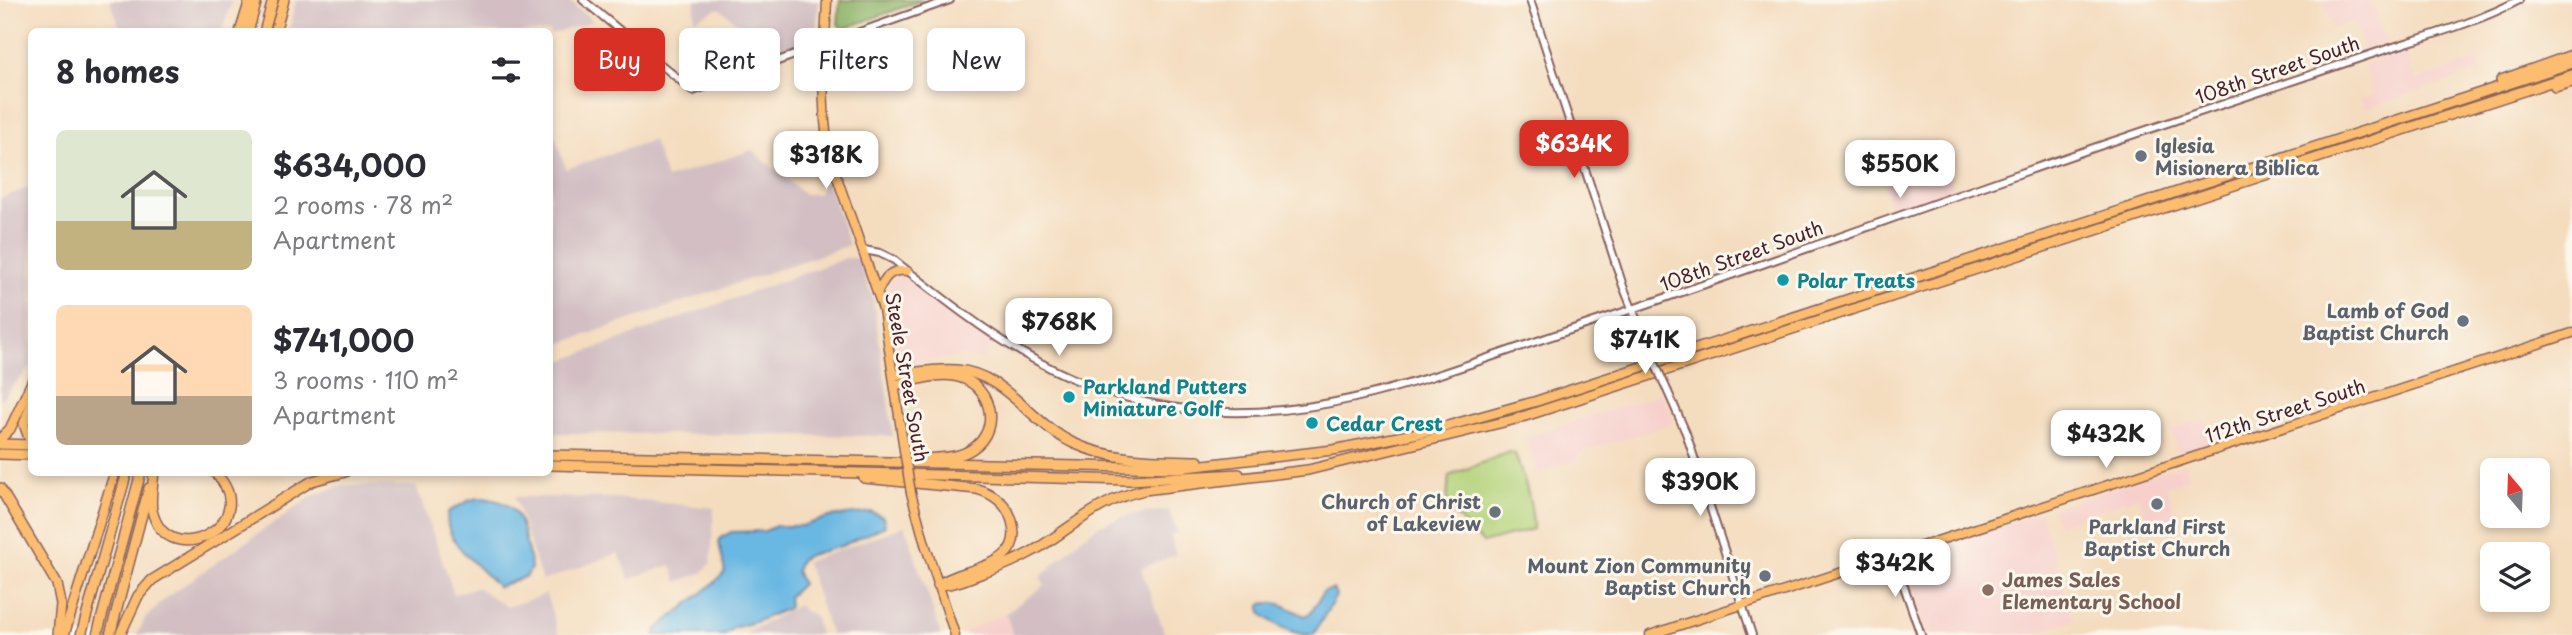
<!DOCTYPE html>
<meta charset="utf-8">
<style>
body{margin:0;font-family:"Playpen Sans",sans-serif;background:#f2f2f3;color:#2b2b33;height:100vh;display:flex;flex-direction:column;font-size:26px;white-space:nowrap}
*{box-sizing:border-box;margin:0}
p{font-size:23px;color:#7c7c81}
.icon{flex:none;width:38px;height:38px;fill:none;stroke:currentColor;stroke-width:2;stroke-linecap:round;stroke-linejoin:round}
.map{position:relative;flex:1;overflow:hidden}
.panel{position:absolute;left:28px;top:28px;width:525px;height:448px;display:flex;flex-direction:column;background:#fff;border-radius:10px;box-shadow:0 4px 10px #0003}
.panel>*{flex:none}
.hud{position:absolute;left:574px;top:28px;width:665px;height:63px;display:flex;gap:14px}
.needle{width:46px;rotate:341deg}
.tools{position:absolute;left:2480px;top:458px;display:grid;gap:14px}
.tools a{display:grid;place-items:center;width:70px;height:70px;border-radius:10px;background:#fff;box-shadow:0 4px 10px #0003;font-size:35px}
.price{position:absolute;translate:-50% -60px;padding:0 16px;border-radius:14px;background:#fff;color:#222;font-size:23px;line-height:46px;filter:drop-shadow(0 2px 4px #0008)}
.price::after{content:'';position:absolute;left:50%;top:42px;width:21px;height:16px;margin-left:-10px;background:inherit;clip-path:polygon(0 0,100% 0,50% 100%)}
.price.selected{background:#d93025;color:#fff}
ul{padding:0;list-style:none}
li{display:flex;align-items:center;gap:21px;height:175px;padding:0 28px}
li span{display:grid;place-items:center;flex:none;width:196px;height:140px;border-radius:10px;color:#555}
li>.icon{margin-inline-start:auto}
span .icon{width:84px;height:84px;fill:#fffc;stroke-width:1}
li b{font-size:30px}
h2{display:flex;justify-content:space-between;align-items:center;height:84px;padding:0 28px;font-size:30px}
.chip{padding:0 24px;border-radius:10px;background:#fff;box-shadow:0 4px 10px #0003;font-size:24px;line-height:63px}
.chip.selected{background:#d93025;color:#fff}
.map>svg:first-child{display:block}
</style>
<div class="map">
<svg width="2572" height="635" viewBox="0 0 2572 635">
<rect width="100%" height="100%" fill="#fbf7ec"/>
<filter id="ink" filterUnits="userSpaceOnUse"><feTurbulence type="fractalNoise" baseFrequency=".0143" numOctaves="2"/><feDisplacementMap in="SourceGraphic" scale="14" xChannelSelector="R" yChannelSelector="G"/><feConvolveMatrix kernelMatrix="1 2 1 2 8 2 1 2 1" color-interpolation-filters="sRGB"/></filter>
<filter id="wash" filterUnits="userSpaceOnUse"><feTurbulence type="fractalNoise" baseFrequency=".00686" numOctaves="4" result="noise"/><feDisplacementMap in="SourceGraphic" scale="28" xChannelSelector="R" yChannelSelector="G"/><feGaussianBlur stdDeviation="1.57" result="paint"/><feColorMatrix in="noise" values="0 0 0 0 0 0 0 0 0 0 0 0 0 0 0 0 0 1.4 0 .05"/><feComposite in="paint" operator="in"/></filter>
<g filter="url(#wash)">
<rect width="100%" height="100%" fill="#f4dcbe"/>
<!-- built -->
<g fill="#f7d0cc">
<polygon points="2323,0 2371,0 2386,42 2364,50 2354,21 2333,29"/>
<polygon points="2405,50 2415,81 2479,59 2482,70 2365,109 2361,99 2373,95 2363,64"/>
<polygon points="1945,162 1955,191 1892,212 1883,184"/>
<polygon points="894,275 907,277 993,343 983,359 964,356 900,364 889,284"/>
<polygon points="1662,394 1673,417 1670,425 1578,453 1579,459 1531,476 1536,466 1526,436"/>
<polygon points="2204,419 2211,443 2178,454 2170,430"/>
<polygon points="2185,464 2190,478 2166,487 2179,523 2151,533 2138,496 2058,525 2052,509"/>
<polygon points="2041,513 2074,620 2029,635 1927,635 1902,559"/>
<polygon points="1006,613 1013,635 967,635 966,631"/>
</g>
<!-- industrial -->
<g fill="#d2bec3">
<polygon points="110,0 232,0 222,32 121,31"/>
<polygon points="296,0 568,0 593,21 550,35 550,32 289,31"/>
<polygon points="695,0 818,0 816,41 774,53 719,8 694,20"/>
<polygon points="550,122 566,169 653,140 666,179 752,150 804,194 819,194 823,183 828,183 849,245 550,347"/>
<polygon points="31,187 31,367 0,400 0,198"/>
<polygon points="846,258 855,258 858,260 873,299 893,436 550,433 550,365"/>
<polygon points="343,485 416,486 454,594 477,587 507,607 546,594 559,635 137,635 145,619 167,597 312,496"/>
<polygon points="515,497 614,498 714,508 711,563 702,573 677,582 671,565 629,579 619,553 542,581"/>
<polygon points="1169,510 1177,533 1170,535 1176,555 1141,568 1165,635 1013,635 1006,613 1045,585 1040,577 1083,537 1100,525 1132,514"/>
<polygon points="905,526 941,635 831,635 806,562"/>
<polygon points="798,605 804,611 814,615 820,635 743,635"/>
</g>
<!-- green -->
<path fill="#b4d37a" stroke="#7f7952" stroke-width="2" d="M1509,452L1515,454C1524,479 1533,502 1533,529L1483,543L1451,511L1447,500L1449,476Z"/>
<!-- forest -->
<polygon fill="#8fb56a" stroke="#6c6a4a" stroke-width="2" points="840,0 923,0 843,29 838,24"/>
<!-- water -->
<g fill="#69b7e3" stroke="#5a6b87" stroke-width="2">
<path d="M479,498C524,500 520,524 530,560L531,568L527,576L498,587C481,567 441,541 448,512L470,500Z"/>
<polygon points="872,512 883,517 885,526 841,546 809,555 800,560 796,571 802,584 788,597 789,607 786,609 755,622 733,628 725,635 655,635 658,628 713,584 725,572 719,542 721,538 731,532 765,531 776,526 802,526 829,517"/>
<path d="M1333,589L1336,596L1313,635C1295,635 1276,626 1262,614L1260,608L1262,604C1281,600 1289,609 1305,616L1311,613L1323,592Z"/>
</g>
</g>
<g filter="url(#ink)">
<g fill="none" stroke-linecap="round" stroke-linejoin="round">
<!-- minor casing -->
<g stroke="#86615e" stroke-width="10">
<g id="minor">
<polyline points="583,0 693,91 950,0"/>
<polyline points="1530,0 1623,286 1648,348"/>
<path d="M864,250L880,253L894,260C989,335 1067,397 1193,410C1324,424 1442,372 1564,332C1746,272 1926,205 2108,143C2196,113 2284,84 2372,54C2419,38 2475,24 2519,0"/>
<polyline points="1668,392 1686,433 1752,635"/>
<polyline points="1893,555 1921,635"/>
</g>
</g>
<!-- major casing -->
<g stroke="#86615e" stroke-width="11">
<g id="major">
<path d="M827,0C825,54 818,110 832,163L883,309L904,450"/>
<path d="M878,291C885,277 890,269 907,271"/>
<polyline points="911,493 925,544 955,635"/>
<polyline points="1650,635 2572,333"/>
</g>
</g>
<!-- highway casing -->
<g stroke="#86615e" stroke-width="12">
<g id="highway">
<polyline points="240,32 250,0"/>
<polyline points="248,32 257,0"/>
<polyline points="264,32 273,0"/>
<polyline points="275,32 284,0"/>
<polyline points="2501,80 2572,55"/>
<polyline points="2555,87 2572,82"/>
<path d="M894,375C914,373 937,368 957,370C1004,373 1032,424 1073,443C1112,461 1156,460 1198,461"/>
<path d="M895,385C914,381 935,373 954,376C989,381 1004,428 972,449C957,459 937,458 919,459"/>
<polyline points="32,402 24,424 32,446"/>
<polyline points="0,439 10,429 32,382"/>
<polyline points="0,444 32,445"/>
<polyline points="0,454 32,455"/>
<polyline points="550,455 1178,468 1333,450 1433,430 1537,401 2572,63"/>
<polyline points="550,465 1129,480 1239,474"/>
<path d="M154,472C153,484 150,499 152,510C167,576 267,522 214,472"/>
<path d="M864,478L977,489C994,494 1007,503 1012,521C1026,570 962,566 938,585"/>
<polyline points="0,488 57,584 61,604 58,635"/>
<path d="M938,585C953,585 966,579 980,574C999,568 1017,560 1035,550C1075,526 1096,501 1144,490L1308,470L1516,419L2572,75"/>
<polyline points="64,635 115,472"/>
<polyline points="81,635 127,472"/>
<polyline points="97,635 141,472"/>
<polyline points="110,635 149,488"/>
<polyline points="120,635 138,596 152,580 312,481 345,472"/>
</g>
</g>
<!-- minor -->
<use href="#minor" stroke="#fff" stroke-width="6"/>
<!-- major -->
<use href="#major" stroke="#fcbd6f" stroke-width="8"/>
<!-- highway -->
<use href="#highway" stroke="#fcbd6f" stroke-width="9"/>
<!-- minor-bridge casing -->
<g stroke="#86615e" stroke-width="10" stroke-linecap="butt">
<polyline id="minor-bridge" points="1648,348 1668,392"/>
</g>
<!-- major-bridge casing -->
<g stroke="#86615e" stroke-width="11" stroke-linecap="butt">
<polyline id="major-bridge" points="904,450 911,493"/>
</g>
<!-- minor-bridge -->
<use href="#minor-bridge" stroke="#fff" stroke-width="6"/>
<!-- major-bridge -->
<use href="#major-bridge" stroke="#fcbd6f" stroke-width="8"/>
</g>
</g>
<!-- markers -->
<g fill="#6b7280" stroke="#fbf7ec" stroke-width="2.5">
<circle cx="2141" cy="156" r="7"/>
<circle cx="2463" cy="321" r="7"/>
<circle cx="2157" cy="504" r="7"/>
<circle cx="1495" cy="512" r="7"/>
<circle cx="1765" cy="576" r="7"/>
</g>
<g fill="#0f9aa8" stroke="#fbf7ec" stroke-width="2.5">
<circle cx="1783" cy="280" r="7"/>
<circle cx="1069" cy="397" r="7"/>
<circle cx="1312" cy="423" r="7"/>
</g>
<circle fill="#8d6e63" stroke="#fbf7ec" stroke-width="2.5" cx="1988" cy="590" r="7"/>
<g text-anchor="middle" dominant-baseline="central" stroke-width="6" stroke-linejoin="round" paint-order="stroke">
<!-- street labels -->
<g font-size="19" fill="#4a1f2b" stroke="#fbf7ec">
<text transform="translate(2277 69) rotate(-19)">108th Street South</text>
<text transform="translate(1741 255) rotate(-20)">108th Street South</text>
<text transform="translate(908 377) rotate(80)">Steele Street South</text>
<text transform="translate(2285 410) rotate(-18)">112th Street South</text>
</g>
<!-- worship labels -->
<g font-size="19" font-weight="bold" fill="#5b616d" stroke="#fbf7ec" text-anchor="end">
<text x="2155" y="145" text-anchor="start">Iglesia<tspan x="2155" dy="22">Misionera Biblica</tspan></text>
<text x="2449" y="310">Lamb of God<tspan x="2449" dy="22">Baptist Church</tspan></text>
<text x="1481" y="501">Church of Christ<tspan x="1481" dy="22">of Lakeview</tspan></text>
<text x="2157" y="526" text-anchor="middle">Parkland First<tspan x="2157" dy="22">Baptist Church</tspan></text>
<text x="1751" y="565">Mount Zion Community<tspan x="1751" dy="22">Baptist Church</tspan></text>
</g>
<!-- culture labels -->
<g font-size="19" font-weight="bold" fill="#0d838f" stroke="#fbf7ec" text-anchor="start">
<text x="1797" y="280">Polar Treats</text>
<text x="1083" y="386">Parkland Putters<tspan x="1083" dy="22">Miniature Golf</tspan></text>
<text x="1326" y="423">Cedar Crest</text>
</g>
<!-- education labels -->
<g font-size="19" font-weight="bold" fill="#785e54" stroke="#fbf7ec" text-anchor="start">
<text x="2002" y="579">James Sales<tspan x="2002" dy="22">Elementary School</tspan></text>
</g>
</g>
</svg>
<div class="tools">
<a><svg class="needle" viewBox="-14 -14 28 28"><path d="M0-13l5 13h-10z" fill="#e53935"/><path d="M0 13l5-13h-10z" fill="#7c7c81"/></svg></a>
<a><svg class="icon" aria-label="layers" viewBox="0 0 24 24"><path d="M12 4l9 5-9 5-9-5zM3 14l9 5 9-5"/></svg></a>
</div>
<b class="price selected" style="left:1574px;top:180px">$634K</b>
<b class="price" style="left:826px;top:191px">$318K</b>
<b class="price" style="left:1900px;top:200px">$550K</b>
<b class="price" style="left:1059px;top:358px">$768K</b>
<b class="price" style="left:1645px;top:376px">$741K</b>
<b class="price" style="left:2106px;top:470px">$432K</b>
<b class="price" style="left:1700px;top:518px">$390K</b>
<b class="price" style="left:1895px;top:599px">$342K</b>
<div class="hud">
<a class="chip selected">Buy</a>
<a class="chip">Rent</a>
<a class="chip">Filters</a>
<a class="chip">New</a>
</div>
<section class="panel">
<h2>8 homes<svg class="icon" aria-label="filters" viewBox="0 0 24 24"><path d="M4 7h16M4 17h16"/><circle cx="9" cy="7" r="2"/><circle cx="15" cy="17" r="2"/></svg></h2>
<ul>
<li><span style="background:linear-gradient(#dfe7d0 65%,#c2b280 0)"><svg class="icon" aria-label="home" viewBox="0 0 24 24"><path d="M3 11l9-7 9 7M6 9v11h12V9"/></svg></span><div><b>$634,000</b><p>2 rooms · 78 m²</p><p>Apartment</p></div></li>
<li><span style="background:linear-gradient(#ffd9b3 65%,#b9a48a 0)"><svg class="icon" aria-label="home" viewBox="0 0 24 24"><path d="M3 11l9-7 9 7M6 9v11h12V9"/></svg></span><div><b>$741,000</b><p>3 rooms · 110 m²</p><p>Apartment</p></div></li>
</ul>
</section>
</div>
